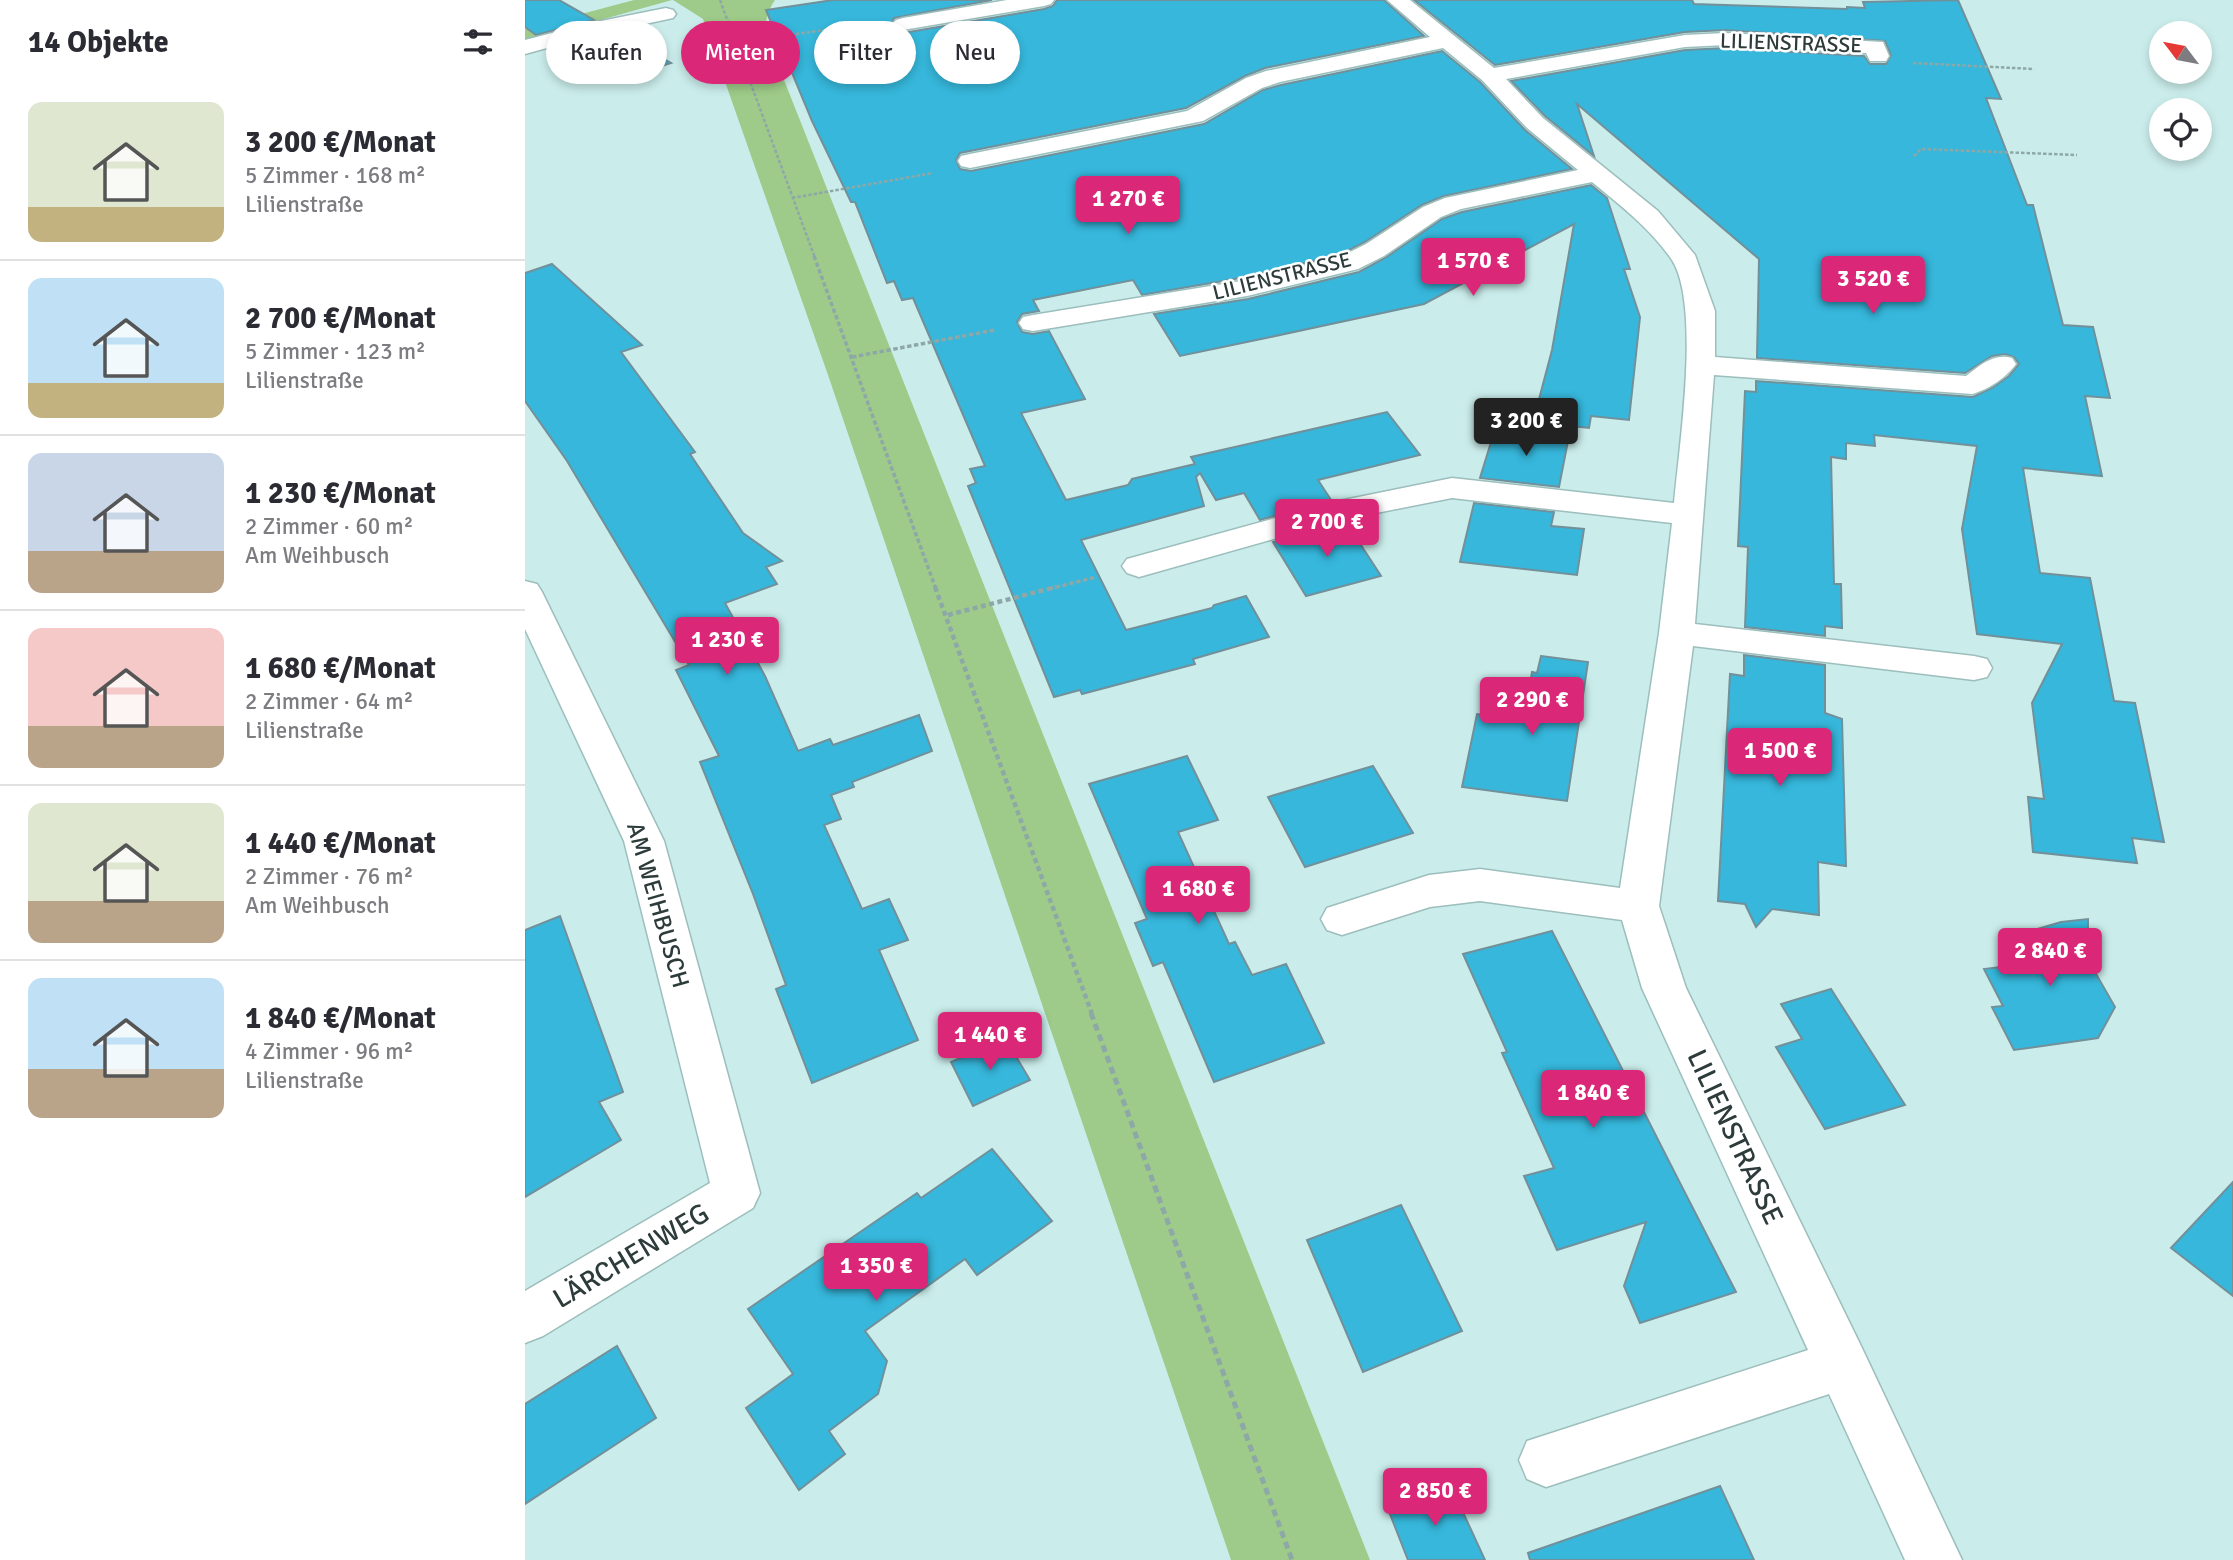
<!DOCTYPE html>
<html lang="de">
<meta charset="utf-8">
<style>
body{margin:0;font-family:Signika,sans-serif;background:#f2f2f3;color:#2b2b33;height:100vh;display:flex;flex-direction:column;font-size:26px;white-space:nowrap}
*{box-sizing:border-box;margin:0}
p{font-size:23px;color:#7c7c81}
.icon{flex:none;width:38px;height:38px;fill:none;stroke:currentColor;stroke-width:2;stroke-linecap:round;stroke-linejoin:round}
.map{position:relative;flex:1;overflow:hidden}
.sheet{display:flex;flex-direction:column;background:#fff;width:525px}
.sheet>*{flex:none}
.banner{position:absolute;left:21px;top:21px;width:665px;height:63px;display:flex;gap:14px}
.needle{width:46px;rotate:302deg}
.fabs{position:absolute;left:1624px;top:21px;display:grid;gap:14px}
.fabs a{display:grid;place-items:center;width:63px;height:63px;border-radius:50%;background:#fff;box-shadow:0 4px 10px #0003;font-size:35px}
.price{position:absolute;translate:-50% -60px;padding:0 16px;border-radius:7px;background:#db2777;color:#fff;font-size:23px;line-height:46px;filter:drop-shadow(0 2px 4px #0008)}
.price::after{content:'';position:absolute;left:50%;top:42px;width:21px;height:16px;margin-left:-10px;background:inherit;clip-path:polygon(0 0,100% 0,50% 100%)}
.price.on{background:#222;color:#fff}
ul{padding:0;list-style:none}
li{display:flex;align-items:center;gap:21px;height:175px;padding:0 28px}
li+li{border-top:2px solid #e1e1e2}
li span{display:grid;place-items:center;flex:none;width:196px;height:140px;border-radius:14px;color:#555}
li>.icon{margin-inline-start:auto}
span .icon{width:84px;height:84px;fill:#fffc;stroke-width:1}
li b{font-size:30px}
h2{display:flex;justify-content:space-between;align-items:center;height:84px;padding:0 28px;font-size:30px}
.tag{padding:0 24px;border-radius:32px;background:#fff;box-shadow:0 4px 10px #0003;font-size:24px;line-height:63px}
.tag.on{background:#db2777;color:#fff}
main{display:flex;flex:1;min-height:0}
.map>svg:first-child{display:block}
</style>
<main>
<section class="sheet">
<h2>14 Objekte<svg class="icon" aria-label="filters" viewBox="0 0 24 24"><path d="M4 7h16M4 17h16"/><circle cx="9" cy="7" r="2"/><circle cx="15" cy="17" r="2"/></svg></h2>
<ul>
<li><span style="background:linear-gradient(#dfe7d0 75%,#c2b280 0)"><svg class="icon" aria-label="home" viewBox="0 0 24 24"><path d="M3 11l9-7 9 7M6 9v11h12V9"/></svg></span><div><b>3 200 €/Monat</b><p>5 Zimmer · 168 m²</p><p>Lilienstraße</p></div></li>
<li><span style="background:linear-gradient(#bfe0f5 75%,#c2b280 0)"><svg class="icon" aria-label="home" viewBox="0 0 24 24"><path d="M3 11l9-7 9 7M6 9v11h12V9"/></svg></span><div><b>2 700 €/Monat</b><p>5 Zimmer · 123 m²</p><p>Lilienstraße</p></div></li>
<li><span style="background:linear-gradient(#c9d6e8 70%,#b9a48a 0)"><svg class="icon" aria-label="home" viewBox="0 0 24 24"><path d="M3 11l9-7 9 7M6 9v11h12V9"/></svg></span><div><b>1 230 €/Monat</b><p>2 Zimmer · 60 m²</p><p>Am Weihbusch</p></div></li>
<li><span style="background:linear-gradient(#f6c9c9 70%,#b9a48a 0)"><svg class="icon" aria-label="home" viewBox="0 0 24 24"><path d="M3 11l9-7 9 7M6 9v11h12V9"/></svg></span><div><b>1 680 €/Monat</b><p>2 Zimmer · 64 m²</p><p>Lilienstraße</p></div></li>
<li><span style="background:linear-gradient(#dfe7d0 70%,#b9a48a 0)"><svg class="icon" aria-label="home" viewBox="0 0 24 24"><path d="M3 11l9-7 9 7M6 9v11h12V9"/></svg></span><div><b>1 440 €/Monat</b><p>2 Zimmer · 76 m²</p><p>Am Weihbusch</p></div></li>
<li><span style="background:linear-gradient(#bfe0f5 65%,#b9a48a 0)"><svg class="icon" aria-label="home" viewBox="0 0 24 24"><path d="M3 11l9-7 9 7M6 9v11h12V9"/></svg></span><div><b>1 840 €/Monat</b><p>4 Zimmer · 96 m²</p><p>Lilienstraße</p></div></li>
</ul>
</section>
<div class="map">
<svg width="1708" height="1560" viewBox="0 0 1708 1560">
<rect width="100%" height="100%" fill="#caedeb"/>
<!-- green -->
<g fill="#9ecb89">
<polygon points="109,0 147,0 0,41 0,29"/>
<path d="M148,0H250C242,12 239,23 242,37L845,1560H706L303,375L178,19Z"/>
</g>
<!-- building -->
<g fill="#36b7db" stroke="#72909a" stroke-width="2">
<polygon points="0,0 34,0 69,20 11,35 0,27"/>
<polygon points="308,0 467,0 369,18 365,26 378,33 519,9 528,6 532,0 859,0 899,36 740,68 720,76 661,108 435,153 431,160 435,169 446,171 679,124 738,90 756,85 917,51 955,82 1000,130 1047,169 919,196 897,205 840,242 814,255 721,277 617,295 608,280 508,300 514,311 497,314 492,322 497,332 508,334 524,331 560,399 496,413 541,500 603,485 607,479 670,464 666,457 862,412 895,455 793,480 806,500 735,520 719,493 691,500 675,473 671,477 679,506 556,540 601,630 687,608 689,605 721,596 744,637 668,659 670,664 557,694 555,690 529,697 443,486 451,483 445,469 460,466 388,298 377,300 369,281 362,283 330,202 326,202 287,121 241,10"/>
<polygon points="889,0 1167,0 1169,4 1322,9 1322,7 1340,8 1338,2 1433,0 1476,99 1461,98 1502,205 1508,205 1538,325 1568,327 1585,398 1560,396 1577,476 1498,468 1515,573 1565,578 1589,701 1610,703 1639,842 1607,838 1612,863 1508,852 1503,797 1519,799 1507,703 1537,644 1452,634 1437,529 1452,446 1349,435 1350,446 1321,443 1321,459 1306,457 1309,584 1316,584 1317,628 1300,626 1300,636 1220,627 1223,547 1213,546 1220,391 1231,392 1231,381 1448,397 1467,388 1484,376 1494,364 1489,357 1480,354 1467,356 1440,373 1232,358 1234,259 1052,104 1069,156 1020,116 986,81 1160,50 1201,48 1339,56 1345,64 1361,64 1366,55 1360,41 1201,30 1160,32 970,65"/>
<polygon points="92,33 146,63 83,83 31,48"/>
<polygon points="1066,185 1082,198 1105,269 1099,269 1115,317 1104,420 1066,416 1064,428 1008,422 1027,350 1049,224 899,304 741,338 655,356 629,314 723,299 834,272 860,258 917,219 937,212"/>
<polygon points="27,264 117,345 96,352 170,452 165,454 218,533 257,561 241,567 252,584 200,603 240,676 273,751 305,739 308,745 394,715 407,751 327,782 329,787 306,795 316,819 299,825 337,909 364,899 383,940 354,950 393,1040 287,1083 251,989 261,985 228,894 175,762 194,756 151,670 164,665 42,461 0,401 0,273"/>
<polygon points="970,429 1044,436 1034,487 955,478"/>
<polygon points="949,503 1029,512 1026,526 1059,529 1052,575 935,562"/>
<polygon points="821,522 856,576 781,596 748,542"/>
<polygon points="1219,655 1300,665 1300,713 1317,719 1321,866 1293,862 1294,915 1247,909 1231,927 1220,904 1193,901 1205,674 1219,676"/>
<polygon points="1016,656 1063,662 1042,801 937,787 952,714 999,720 1007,672 1012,673"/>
<polygon points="662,756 693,820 653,832 704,944 710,942 727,975 761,964 799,1043 689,1082 638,962 628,966 610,923 622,919 564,784"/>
<polygon points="848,766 888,833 780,867 743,797"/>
<polygon points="35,916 98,1092 74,1102 96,1140 0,1197 0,930"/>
<polygon points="1563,919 1563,960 1590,1007 1573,1038 1489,1050 1467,1007 1478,1006 1459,969 1492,965 1478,939 1536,922"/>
<polygon points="1027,931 1155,1183 1211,1292 1115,1323 1099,1286 1121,1222 1032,1250 999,1176 1029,1168 977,1053 982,1052 938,954"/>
<polygon points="1306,989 1380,1105 1300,1129 1251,1047 1277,1039 1256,1004"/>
<polygon points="480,1038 505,1080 448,1106 426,1062"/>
<polygon points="467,1149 527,1221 452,1275 440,1259 340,1331 362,1361 353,1394 304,1431 320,1454 274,1490 221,1408 268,1374 223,1309 392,1193 396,1198"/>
<polygon points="1708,1182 1708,1296 1646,1248"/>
<polygon points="876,1205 937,1331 838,1372 782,1240"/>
<polygon points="92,1346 131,1418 0,1504 0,1404"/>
<polygon points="924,1482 960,1560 883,1560 863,1509"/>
<polygon points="1195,1486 1229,1560 1005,1560 1003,1553"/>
</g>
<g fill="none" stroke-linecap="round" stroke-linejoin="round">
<!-- minor casing -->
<g stroke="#9cbebc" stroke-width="3">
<g id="minor">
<polygon points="482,0 529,0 526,4 519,6 378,30 371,28 367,24 371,20 378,18"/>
<path d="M862,0H885L969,68L1160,35L1201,33L1358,42L1364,56L1361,61H1345L1341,53L1201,45L1160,47L981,79L1018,118L1133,211L1170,255L1190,311V357L1441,376C1456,365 1468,353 1487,358L1491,364C1482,377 1463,390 1447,394L1189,375L1170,624L1449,656L1462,659L1467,668L1462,677L1449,680L1168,646L1134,906L1161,988L1336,1346L1437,1560H1380L1304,1394L1021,1487L1002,1479L994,1460L1002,1441L1283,1350L1117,988L1097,920L955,901L905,907L817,935L802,930L796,919L802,908L904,875L955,869L1095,888L1134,633L1147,523L927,498L816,520L614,577L602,573L597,566L602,559L809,502L927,478L1149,503C1154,447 1176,306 1147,260C1126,229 1096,206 1067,182L936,209L916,217L859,256L833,269L722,296L508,331L498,329L494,323L498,317L508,315L722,280L815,257L841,244L898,207L920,198L1053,170L1002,128L957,80L918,48L755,82L737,88L678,121L445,168L436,166L433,161L436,156L445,154L662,111L721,78L741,71L905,37Z"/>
<polygon points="141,8 148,10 151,14 148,18 69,35 0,54 0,40 66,23"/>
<polygon points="0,581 12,584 17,592 139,841 235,1193 228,1208 18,1336 0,1343 0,1291 185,1183 99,841 0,629"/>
</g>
</g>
<!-- path-far3 -->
<g stroke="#8da8a6" stroke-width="2.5" stroke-dasharray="3.5 2" stroke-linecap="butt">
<polyline points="195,0 290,258"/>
<polyline points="211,43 339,24"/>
<polyline points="1388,63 1509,69"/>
<polyline points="1389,156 1396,149 1552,155"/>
<polyline points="267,198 408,173"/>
</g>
<!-- path-far2 -->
<g stroke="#8da8a6" stroke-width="3.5" stroke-dasharray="4.5 2.5" stroke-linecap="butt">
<polyline points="289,256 411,589"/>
<polyline points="327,357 470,330"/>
<polyline points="524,589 571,577"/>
</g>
<!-- path-far1 -->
<g stroke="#8da8a6" stroke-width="4.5" stroke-dasharray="5 3.5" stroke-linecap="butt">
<polyline points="410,587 567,1014"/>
<polyline points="423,615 531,587"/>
</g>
<!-- path -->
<polyline stroke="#8da8a6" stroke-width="5" stroke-dasharray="7 4.5" stroke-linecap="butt" points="566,1013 767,1560"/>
<!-- minor -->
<use href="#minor" fill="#fff" fill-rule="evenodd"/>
</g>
<g text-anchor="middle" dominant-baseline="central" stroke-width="5" stroke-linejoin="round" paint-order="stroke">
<!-- far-street labels -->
<g font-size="21" fill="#2d3b3a" stroke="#fff">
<text transform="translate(1266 43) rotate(2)">LILIENSTRASSE</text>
<text transform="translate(757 276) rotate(-14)">LILIENSTRASSE</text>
</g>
<!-- street labels -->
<g font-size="24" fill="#2d3b3a" stroke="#fff">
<text transform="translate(133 905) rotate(74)">AM WEIHBUSCH</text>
</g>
<!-- near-street labels -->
<g font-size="28" fill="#2d3b3a" stroke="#fff">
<text transform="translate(1210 1137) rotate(65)">LILIENSTRASSE</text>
<text transform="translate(106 1256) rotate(-31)">LÄRCHENWEG</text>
</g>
</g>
</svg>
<div class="fabs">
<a><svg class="needle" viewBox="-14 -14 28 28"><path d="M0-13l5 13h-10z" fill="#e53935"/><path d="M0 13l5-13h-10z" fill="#7c7c81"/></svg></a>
<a><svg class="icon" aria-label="locate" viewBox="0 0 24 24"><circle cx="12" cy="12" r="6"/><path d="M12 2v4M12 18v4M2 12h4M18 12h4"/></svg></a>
</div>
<b class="price" style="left:603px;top:236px">1 270 €</b>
<b class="price" style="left:948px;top:298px">1 570 €</b>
<b class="price" style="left:1348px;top:316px">3 520 €</b>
<b class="price on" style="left:1001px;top:458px">3 200 €</b>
<b class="price" style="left:802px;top:559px">2 700 €</b>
<b class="price" style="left:202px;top:677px">1 230 €</b>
<b class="price" style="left:1007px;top:737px">2 290 €</b>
<b class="price" style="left:1255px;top:788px">1 500 €</b>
<b class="price" style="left:673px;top:926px">1 680 €</b>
<b class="price" style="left:1525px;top:988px">2 840 €</b>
<b class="price" style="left:465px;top:1072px">1 440 €</b>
<b class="price" style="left:1068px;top:1130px">1 840 €</b>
<b class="price" style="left:351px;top:1303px">1 350 €</b>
<b class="price" style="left:910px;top:1528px">2 850 €</b>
<div class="banner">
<a class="tag">Kaufen</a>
<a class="tag on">Mieten</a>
<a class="tag">Filter</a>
<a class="tag">Neu</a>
</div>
</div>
</main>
